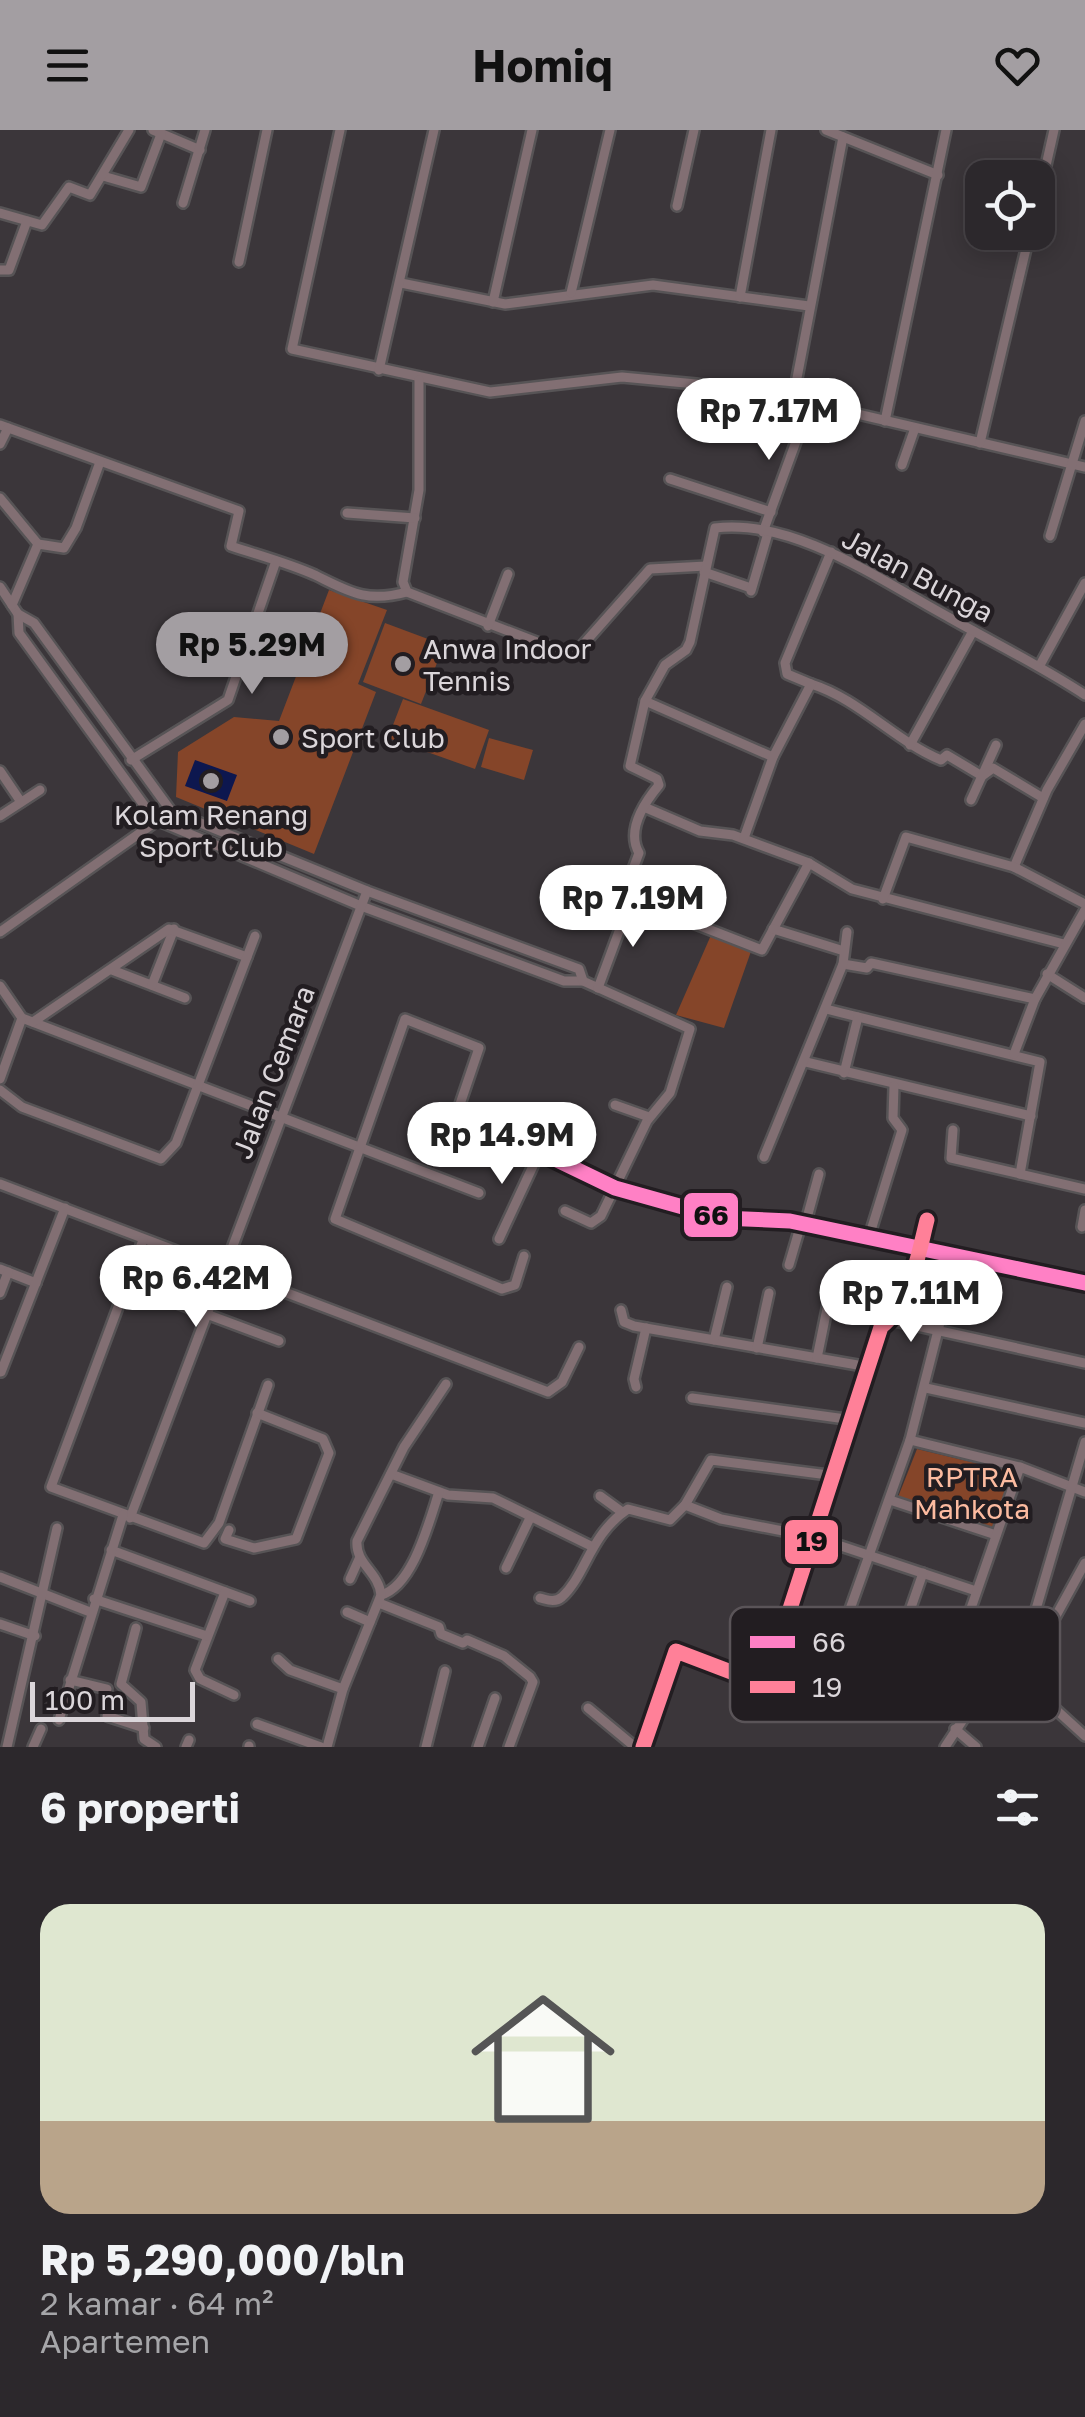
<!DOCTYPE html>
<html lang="id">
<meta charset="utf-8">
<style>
body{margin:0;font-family:"Golos Text",sans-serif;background:#343034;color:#f1f3f6;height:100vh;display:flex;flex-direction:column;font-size:38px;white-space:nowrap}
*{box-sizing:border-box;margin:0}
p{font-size:32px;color:#a6a6a9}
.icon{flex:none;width:55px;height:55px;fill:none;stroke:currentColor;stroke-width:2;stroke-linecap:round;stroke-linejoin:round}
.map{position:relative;height:1617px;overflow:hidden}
.panel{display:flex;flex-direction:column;background:#2c282c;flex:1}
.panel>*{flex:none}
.controls{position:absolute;left:965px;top:30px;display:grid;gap:20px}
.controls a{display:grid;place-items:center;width:90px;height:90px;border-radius:20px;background:#2c282c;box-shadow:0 5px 25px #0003,0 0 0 2px #484448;font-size:50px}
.scale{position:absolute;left:30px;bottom:25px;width:165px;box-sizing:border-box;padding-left:10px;border:5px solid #dbd6da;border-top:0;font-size:28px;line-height:35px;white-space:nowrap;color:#dbd6da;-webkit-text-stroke:8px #221d21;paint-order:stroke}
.price{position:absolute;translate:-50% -85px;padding:0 22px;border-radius:35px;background:#fff;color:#222;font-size:32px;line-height:65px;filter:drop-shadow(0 2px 5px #0008)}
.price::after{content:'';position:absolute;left:50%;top:60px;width:30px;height:22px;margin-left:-15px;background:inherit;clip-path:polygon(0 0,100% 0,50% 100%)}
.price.current{background:#a39ea2;color:#111}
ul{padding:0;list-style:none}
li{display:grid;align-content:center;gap:20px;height:530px;padding:0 40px}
li span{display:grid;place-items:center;height:310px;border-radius:30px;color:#555}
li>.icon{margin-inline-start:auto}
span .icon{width:180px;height:180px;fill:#fffc;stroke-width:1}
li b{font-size:42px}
h2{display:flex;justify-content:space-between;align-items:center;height:120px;padding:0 40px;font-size:42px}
header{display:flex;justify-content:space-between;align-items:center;height:130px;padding:0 40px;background:#a39ea2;color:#111;font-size:45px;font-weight:700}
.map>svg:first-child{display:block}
</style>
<header><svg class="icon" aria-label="menu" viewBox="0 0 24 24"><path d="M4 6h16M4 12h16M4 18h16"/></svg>Homiq<svg class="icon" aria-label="heart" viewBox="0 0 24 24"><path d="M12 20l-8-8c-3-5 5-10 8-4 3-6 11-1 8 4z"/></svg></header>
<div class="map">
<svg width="1085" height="1617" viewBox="0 0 1085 1617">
<rect width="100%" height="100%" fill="#3b363a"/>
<!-- green -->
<g fill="#854529">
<polygon points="329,460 387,480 358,554 376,562 314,724 176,667 178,622 234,587 279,591"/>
<polygon points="385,493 444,515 421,574 363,552"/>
<polygon points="403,569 489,600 475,639 388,608"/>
<polygon points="489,608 533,620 524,650 481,637"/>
<polygon points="715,796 755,810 724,898 676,885"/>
<polygon points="917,1319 1013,1342 994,1399 898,1367"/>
</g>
<!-- water -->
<polygon fill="#0d174f" points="195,630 237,645 227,671 185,656"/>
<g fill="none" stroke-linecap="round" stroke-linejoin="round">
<!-- minor casing -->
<g stroke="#575456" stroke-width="14">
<g id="minor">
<polyline points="153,0 200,20"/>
<polyline points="340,0 292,219 490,262 622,247 696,254 793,269 1085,337"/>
<polyline points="826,0 938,45"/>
<polyline points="103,46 141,57 161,4"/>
<polyline points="1038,71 1054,0"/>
<polyline points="183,73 205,0"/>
<polyline points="677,76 694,0"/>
<polyline points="0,83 42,95 69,57 90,65 129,0"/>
<polyline points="239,132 267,0"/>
<polyline points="0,140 9,140 27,91"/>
<polyline points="401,153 505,174 653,155 809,176"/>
<polyline points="571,163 610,0"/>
<polyline points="740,167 771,0"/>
<polyline points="493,172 532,0"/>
<polyline points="379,240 434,0"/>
<polyline points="419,250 419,360 403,452 407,462 573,526 650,439 706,436"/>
<polyline points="793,269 843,7"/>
<polyline points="885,291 946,0"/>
<path d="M0,295L239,381L231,416C258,425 288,433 315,445C350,462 366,473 407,462"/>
<polyline points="980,313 1030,102"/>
<polyline points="0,314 8,298"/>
<polyline points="902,335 915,298"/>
<polyline points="670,349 771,382"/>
<polyline points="0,368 38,414 64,418 76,398 100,332"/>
<polyline points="347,383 415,388"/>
<polyline points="763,402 798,306 803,272"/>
<polyline points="1050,406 1085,291"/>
<polyline points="704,442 748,457"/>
<polyline points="0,457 18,484 19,503 154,689 361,776 564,851 583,851 690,899 670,963 647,991 601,1086 591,1093 565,1081"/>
<polyline points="751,461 768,403"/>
<polyline points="12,475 38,414"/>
<polyline points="18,484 34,493 171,681 367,761 579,839 583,851"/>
<polyline points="488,496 508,444"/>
<polyline points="1040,535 1085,453"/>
<path d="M811,554C859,569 895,611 941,630L947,625L982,646L993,638L1043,668"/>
<polyline points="645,571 773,627"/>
<polyline points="910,615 973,501"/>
<polyline points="131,630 228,570 276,431"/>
<polyline points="0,641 21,672"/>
<polyline points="971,670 996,615"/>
<polyline points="644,677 700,701 733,705 809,733 852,759 1064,814"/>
<polyline points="0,686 40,660"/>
<polyline points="744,708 773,627 811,554 787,544 785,533 831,422"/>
<polyline points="1014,737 1047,660 1085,594"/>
<polyline points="631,769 762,820 809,733"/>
<polyline points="883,769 906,707 1014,737 1085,774"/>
<polyline points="773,799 844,821"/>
<polyline points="0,802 171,681"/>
<polyline points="843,834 867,838 871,833 1035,869"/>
<polyline points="112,840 185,868"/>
<polyline points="1047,844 1085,868"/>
<polyline points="152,855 174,799"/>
<polyline points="0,856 22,888 479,1063"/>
<path d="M598,858L631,769L627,755L639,723C626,700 644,673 659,655L657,649L630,636L645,571L665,535L686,520L690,512L715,398C795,388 883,452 950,488C996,514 1041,536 1085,565"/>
<polyline points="826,879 1040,932 1020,1044"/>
<polyline points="33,892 169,799 247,827"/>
<polyline points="1014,924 1035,869 1085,780"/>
<polyline points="806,932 1031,986"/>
<polyline points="844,943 858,887"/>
<polyline points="0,949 22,888"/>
<polyline points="0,960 22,977 161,1029 176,1013 255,806"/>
<polyline points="615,975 649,987"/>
<polyline points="457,983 479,918 405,889 335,1089 502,1159 515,1155 524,1126"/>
<polyline points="953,1000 951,1028 1085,1059"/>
<polyline points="497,1001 615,1058 722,1088 790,1091 1085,1153"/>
<polyline points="764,1027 843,834 847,802"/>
<polyline points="0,1054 548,1262 562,1252 579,1217"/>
<polyline points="805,1095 819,1044"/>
<polyline points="1082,1097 1085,1080"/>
<polyline points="499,1109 540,1021"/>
<polyline points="143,1110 51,1357 204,1413 219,1393 268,1255"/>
<polyline points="868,1110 902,1000 893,988 894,956"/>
<polyline points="789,1135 801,1094"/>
<polyline points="0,1139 36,1153"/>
<polyline points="126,1154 279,1211"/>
<polyline points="0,1163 8,1142"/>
<polyline points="621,1180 624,1192 634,1196 869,1237"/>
<polyline points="890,1190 1085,1233"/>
<polyline points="714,1210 727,1157"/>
<polyline points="757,1218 769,1163"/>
<polyline points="817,1228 829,1169"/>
<polyline points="1,1242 65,1078"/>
<polyline points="636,1257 634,1249 646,1198"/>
<polyline points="926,1258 1085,1293"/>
<polyline points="692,1268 853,1290"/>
<polyline points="910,1310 1020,1337 1085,1362"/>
<polyline points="391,1344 448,1365 493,1368 591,1416"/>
<polyline points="600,1366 622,1382"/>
<polyline points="890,1370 996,1405"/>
<polyline points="685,1375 721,1389 814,1407 976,1461"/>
<polyline points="130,1388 367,761"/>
<polyline points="229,1400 225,1409 254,1418 296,1409 329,1323 323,1309 257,1283"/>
<polyline points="111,1420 250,1471"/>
<polyline points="506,1438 530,1388"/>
<polyline points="0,1447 90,1482"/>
<polyline points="350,1449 359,1429"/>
<polyline points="225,1462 195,1540 200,1549 234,1565"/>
<path d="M381,1465C413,1456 429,1392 439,1362"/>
<path d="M540,1468C548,1470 555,1473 562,1467C586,1445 590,1404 628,1379L670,1390L685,1375L711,1330L836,1346"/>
<polyline points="94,1469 207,1506"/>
<polyline points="379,1473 439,1497 441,1504 463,1513 467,1510 504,1526 530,1547 533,1552 509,1617"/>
<polyline points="347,1482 370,1492"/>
<polyline points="0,1494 35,1506"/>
<polyline points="844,1496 910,1310 957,1126"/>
<polyline points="136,1498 121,1554 141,1572 144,1609 156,1617"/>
<polyline points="899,1512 923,1443"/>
<polyline points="278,1529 290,1540 343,1559"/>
<polyline points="952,1533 1020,1337"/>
<polyline points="1021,1536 1041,1513 1085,1433"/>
<polyline points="1017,1544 1085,1606"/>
<polyline points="70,1550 107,1559"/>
<polyline points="588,1578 635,1617"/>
<polyline points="107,1586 144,1598"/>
<polyline points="59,1590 123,1385"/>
<polyline points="257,1594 321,1617"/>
<polyline points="955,1599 976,1617"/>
<polyline points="7,1617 57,1398"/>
<polyline points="33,1617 41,1599"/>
<polyline points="186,1617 189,1610"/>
<polyline points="249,1617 249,1616"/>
<path d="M327,1617L343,1559L381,1465C379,1442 355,1434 357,1411L404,1317L446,1254"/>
<polyline points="426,1617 445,1541"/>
<polyline points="478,1617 495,1568"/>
<path d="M643,1617L676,1521L760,1553L767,1550L881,1197C911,1173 918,1125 927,1090"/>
<polyline points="945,1617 974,1573 1017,1544 1085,1312"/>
</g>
</g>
<!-- minor -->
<use href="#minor" stroke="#826f73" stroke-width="9"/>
<!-- bus-1 casing -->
<g stroke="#221d21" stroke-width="22">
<polyline id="bus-1" points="497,1001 615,1058 722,1088 790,1091 1085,1153"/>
</g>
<!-- bus-2 casing -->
<g stroke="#221d21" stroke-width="22">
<path id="bus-2" d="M643,1617L676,1521L760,1553L767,1550L881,1197C911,1173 918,1125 927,1090"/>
</g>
<!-- bus-1 -->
<use href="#bus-1" stroke="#ff80c5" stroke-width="15"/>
<!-- bus-2 -->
<use href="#bus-2" stroke="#ff8098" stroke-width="15"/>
</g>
<!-- markers -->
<g fill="#a39ea2" stroke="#221d21" stroke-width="4">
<circle cx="403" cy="534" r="10"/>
<circle cx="281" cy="607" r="10"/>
<circle cx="211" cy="651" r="10"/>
</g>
<g text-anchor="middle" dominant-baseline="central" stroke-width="9" stroke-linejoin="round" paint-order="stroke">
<!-- street labels -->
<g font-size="28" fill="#dbd6da" stroke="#221d21">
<text transform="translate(918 445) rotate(28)">Jalan Bunga</text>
<text transform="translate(273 942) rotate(-69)">Jalan Cemara</text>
</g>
<!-- poi labels -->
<g font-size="28" fill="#dbd6da" stroke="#221d21" text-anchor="start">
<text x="423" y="518">Anwa Indoor<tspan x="423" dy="32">Tennis</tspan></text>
<text x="301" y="607">Sport Club</text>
<text x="211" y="684" text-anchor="middle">Kolam Renang<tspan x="211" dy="32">Sport Club</tspan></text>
</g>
<!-- park labels -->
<g font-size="28" fill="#fcbba0" stroke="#221d21">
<text x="972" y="1346">RPTRA<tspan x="972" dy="32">Mahkota</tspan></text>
</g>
</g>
<!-- legend -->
<rect x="730" y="1477" width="330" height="115" rx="15" fill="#221d21" stroke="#5a5458" stroke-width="2.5"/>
<rect x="750" y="1506" width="45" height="12" fill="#ff80c5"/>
<rect x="750" y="1551" width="45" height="12" fill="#ff8098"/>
<g font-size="28" fill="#dbd6da">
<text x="812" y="1522">66</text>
<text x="812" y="1567">19</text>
</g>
<g stroke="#221d21" stroke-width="4">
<rect x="682" y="1061" width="58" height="48" rx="10" fill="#ff80c5"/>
<rect x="783" y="1388" width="57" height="48" rx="10" fill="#ff8098"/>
</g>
<g font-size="28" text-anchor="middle" font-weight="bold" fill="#111">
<text x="711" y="1095">66</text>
<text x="812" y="1421">19</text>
</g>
</svg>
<div class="controls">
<a><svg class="icon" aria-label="locate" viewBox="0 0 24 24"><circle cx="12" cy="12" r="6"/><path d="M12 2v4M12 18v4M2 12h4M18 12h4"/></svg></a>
</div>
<div class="scale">100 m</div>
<b class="price" style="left:769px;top:333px">Rp 7.17M</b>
<b class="price current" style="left:252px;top:567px">Rp 5.29M</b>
<b class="price" style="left:633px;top:820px">Rp 7.19M</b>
<b class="price" style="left:502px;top:1057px">Rp 14.9M</b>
<b class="price" style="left:196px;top:1200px">Rp 6.42M</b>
<b class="price" style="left:911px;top:1215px">Rp 7.11M</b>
</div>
<section class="panel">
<h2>6 properti<svg class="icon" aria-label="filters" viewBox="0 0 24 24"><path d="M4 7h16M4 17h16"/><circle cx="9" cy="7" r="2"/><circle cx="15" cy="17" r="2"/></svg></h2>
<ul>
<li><span style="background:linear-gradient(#dfe7d0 70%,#b9a48a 0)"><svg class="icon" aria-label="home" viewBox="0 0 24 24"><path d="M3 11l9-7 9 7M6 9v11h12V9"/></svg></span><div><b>Rp 5,290,000/bln</b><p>2 kamar · 64 m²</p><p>Apartemen</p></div></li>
</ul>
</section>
